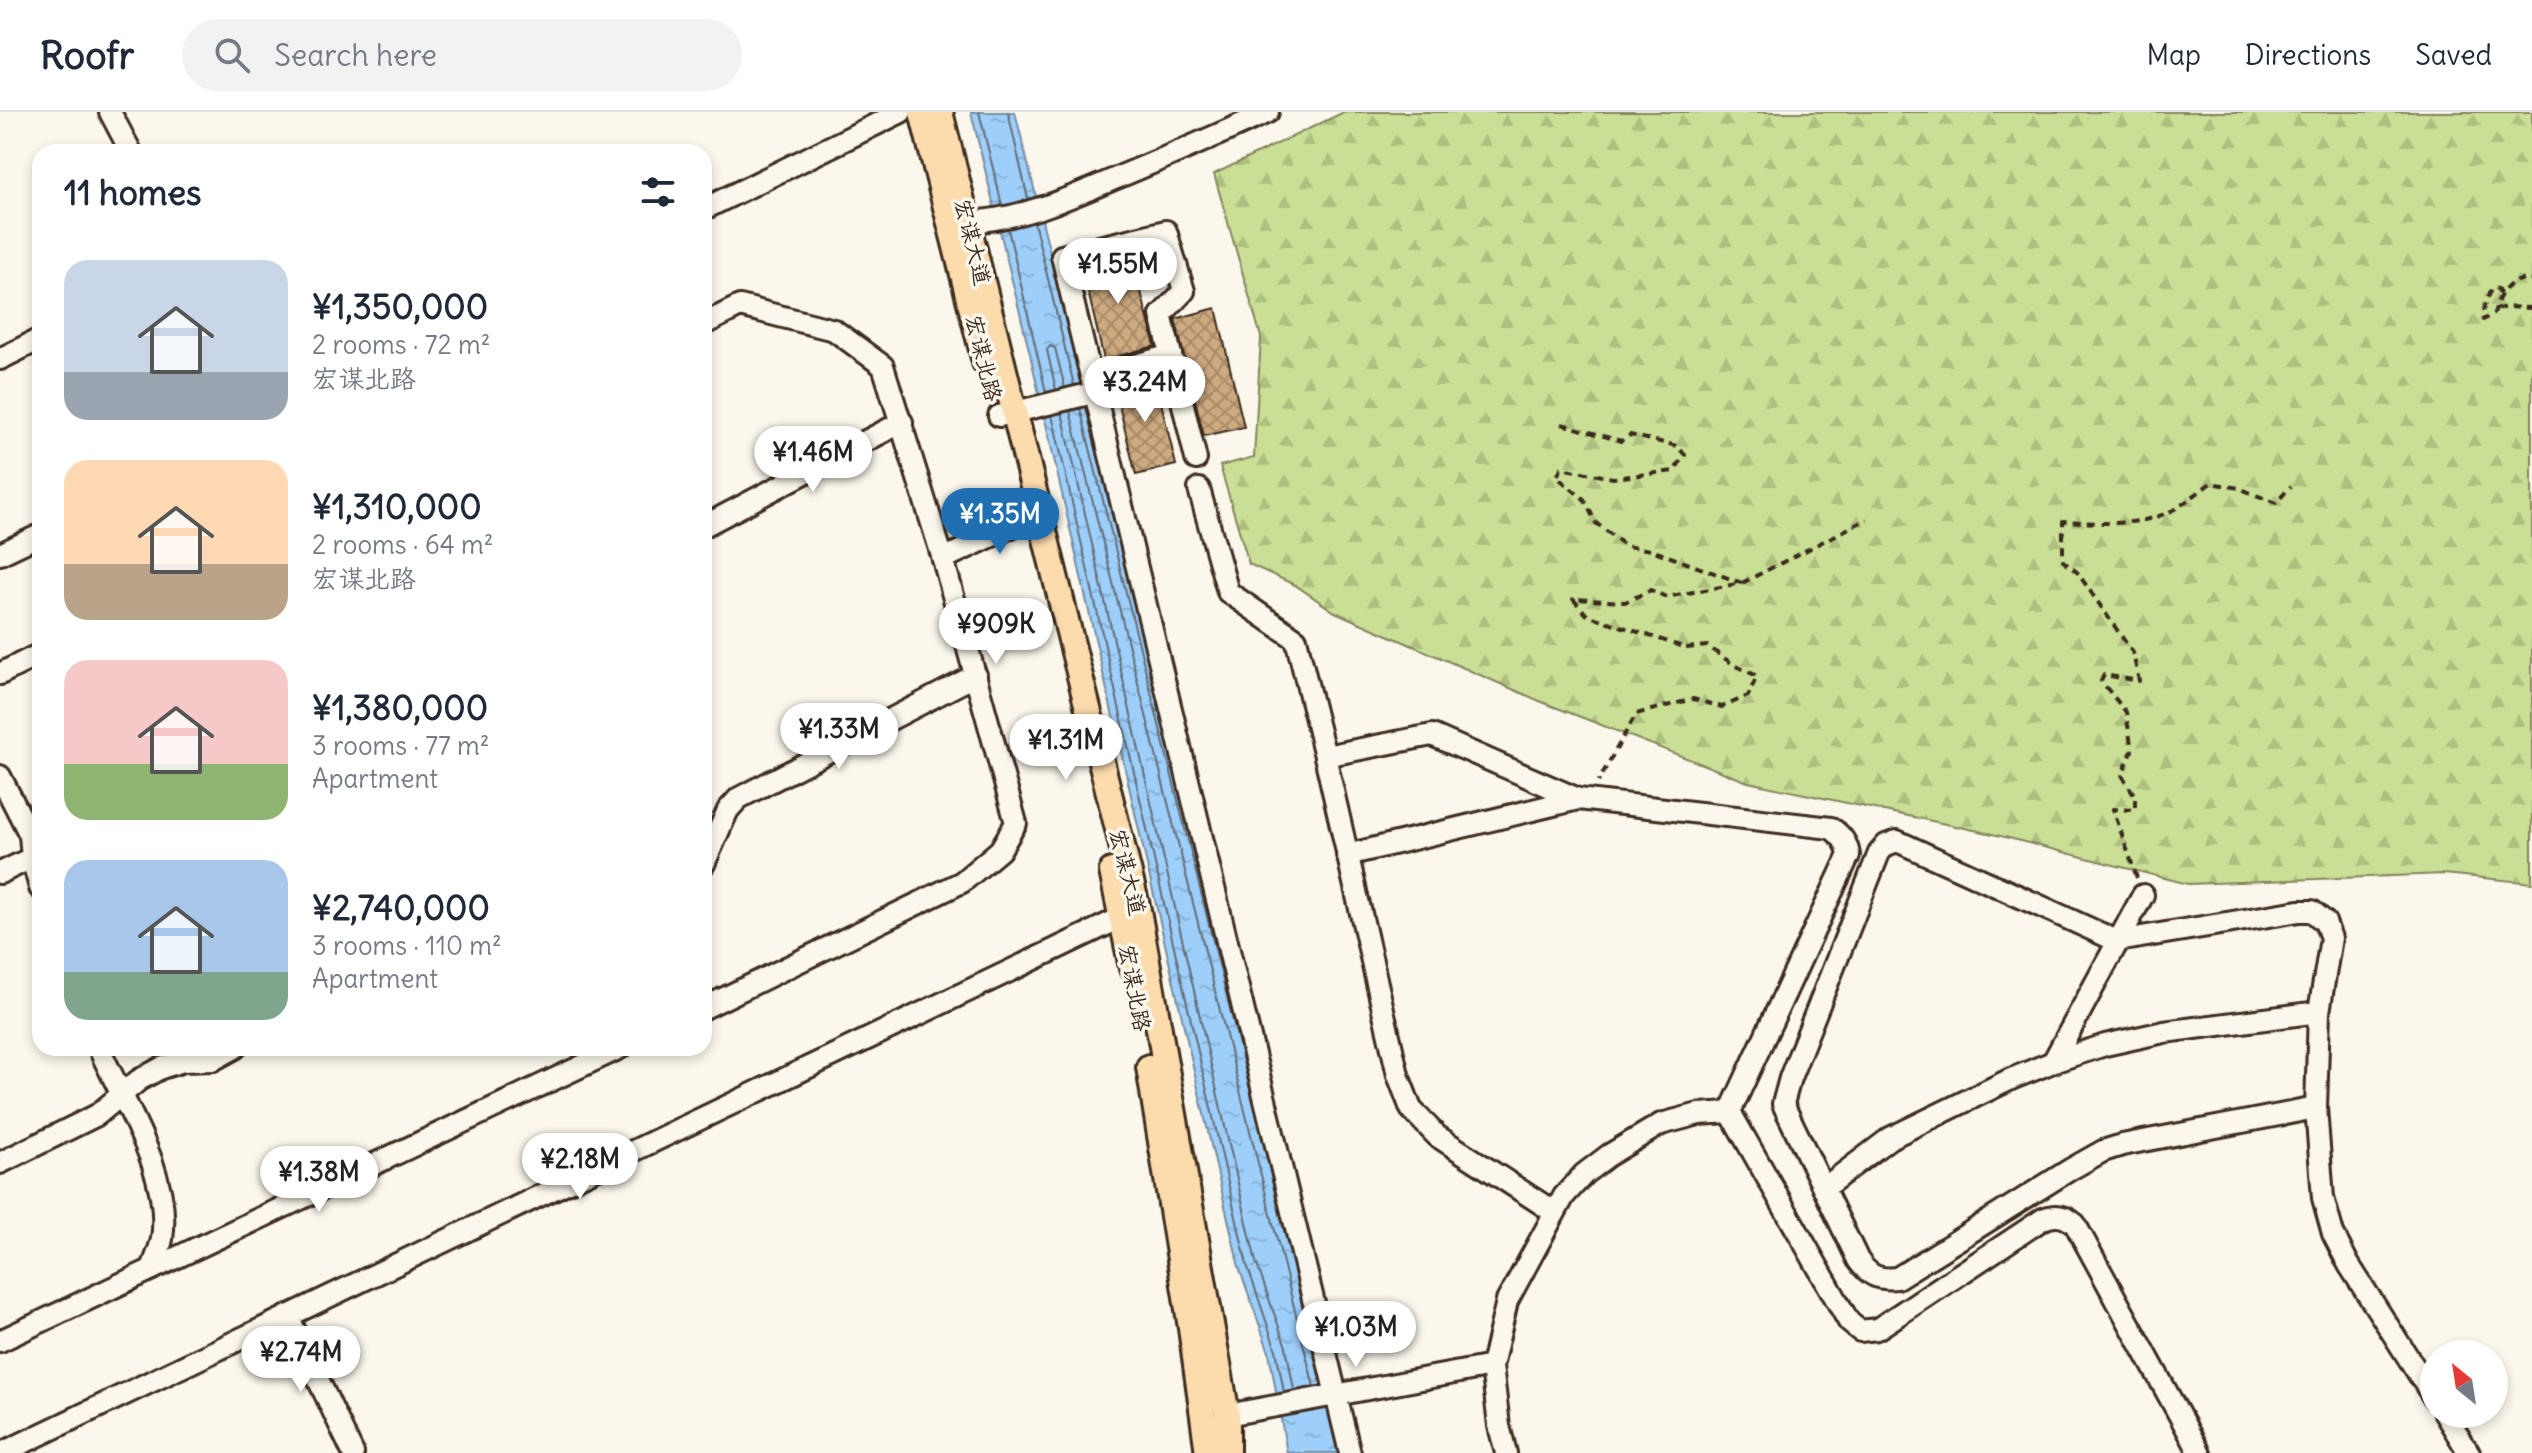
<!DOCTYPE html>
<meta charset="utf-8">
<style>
body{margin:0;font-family:Delius,"LXGW WenKai TC",sans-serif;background:#f2f2f3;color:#1f2937;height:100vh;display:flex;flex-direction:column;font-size:30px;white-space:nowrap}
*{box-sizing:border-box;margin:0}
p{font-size:26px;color:#747a83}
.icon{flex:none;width:44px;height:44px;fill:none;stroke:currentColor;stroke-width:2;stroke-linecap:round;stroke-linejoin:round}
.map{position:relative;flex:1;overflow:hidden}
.panel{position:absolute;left:32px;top:32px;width:680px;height:912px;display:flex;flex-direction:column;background:#fff;border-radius:24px;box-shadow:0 4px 12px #0003}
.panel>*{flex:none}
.needle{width:52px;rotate:330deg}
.tools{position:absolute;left:2420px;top:1228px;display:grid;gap:16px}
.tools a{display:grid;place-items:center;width:88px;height:88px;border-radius:50%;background:#fff;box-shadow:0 4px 12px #0003;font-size:40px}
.price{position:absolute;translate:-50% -68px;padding:0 18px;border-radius:28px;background:#fff;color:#222;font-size:26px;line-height:52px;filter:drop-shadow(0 2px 4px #0008)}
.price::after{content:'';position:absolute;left:50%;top:48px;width:24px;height:18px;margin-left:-12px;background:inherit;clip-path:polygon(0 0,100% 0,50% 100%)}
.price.on{background:#1f6fb2;color:#fff}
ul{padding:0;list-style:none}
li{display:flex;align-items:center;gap:24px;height:200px;padding:0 32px}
li span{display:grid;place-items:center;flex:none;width:224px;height:160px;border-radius:24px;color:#555}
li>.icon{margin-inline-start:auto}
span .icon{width:96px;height:96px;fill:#fffc;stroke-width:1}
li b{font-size:34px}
h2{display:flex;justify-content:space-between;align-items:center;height:96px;padding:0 32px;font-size:34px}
header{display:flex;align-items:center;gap:48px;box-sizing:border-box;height:112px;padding:0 40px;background:#fff;border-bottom:2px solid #e0e1e3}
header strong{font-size:38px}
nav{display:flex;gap:44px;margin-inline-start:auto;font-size:28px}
.search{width:560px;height:72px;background:#f2f2f3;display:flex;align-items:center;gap:20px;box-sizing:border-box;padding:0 28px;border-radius:44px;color:#747a83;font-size:30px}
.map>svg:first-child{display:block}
</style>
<header>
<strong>Roofr</strong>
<div class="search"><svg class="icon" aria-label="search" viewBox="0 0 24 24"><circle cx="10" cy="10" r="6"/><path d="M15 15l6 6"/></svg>Search here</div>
<nav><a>Map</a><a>Directions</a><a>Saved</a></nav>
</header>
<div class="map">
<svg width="2532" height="1341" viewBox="0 0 2532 1341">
<defs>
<pattern id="forest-firs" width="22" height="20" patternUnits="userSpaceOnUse" patternTransform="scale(2)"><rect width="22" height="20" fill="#c9df95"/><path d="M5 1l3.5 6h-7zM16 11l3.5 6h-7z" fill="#aec080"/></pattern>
<pattern id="water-ripples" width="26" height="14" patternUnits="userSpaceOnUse" patternTransform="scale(2)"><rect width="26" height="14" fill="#9dcffa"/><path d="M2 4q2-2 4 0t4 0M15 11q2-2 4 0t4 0" fill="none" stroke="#88b2d6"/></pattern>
<pattern id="building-cross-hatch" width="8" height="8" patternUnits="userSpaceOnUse" patternTransform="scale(2)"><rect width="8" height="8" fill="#ceaa80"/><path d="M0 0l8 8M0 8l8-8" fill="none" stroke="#a88b68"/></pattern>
</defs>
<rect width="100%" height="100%" fill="#fbf7ec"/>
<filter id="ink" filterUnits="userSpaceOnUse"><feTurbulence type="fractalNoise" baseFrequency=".0125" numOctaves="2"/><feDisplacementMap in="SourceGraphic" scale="16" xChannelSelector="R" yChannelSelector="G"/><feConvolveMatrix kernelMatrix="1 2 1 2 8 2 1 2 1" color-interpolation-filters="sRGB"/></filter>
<g filter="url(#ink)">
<!-- forest -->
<polygon fill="url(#forest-firs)" stroke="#82845a" stroke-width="2" points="1344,0 2532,0 2532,771 2444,762 2188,772 1993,722 1748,670 1542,590 1335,500 1295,473 1249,452 1220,354 1254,345 1261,225 1214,62"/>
<!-- water -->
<polygon fill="url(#water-ripples)" stroke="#768da2" stroke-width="2" points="971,0 1015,0 1349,1341 1287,1341 1269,1240 1239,1155 1030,242"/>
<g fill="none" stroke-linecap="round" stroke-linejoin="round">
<!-- shore -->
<g stroke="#626c76" stroke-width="2">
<polyline points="979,0 1002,93"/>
<polyline points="1008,0 1028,87"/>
<polyline points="1034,110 1074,273"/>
<polyline points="1008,117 1046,280"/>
<polyline points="1056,278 1047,238 1050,234 1055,236 1065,276"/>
<polyline points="1080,296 1257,1005"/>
<polyline points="1070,299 1314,1275"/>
<polyline points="1062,301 1256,1150 1286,1235 1294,1278"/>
<polyline points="1052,303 1247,1153 1276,1238 1284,1280"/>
</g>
</g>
<!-- building -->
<g fill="url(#building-cross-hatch)" stroke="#3b2a1e" stroke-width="2">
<polygon points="1131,141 1155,234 1104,248 1082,153"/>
<polygon points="1216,196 1244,315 1204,324 1175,207"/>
<polygon points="1154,261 1176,353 1136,363 1114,273"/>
</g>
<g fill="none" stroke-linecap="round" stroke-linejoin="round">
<!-- minor casing -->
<g stroke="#3b2a1e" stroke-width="26">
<g id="minor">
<polyline points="110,0 131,40"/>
<polyline points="704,97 901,0"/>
<path d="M968,110C1025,107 1074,84 1126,62C1174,42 1221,22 1268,0"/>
<polyline points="704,212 740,194 834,218 883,254 943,447 1016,711 1000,738 962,770 704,896"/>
<polyline points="1171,243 1196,347"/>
<polyline points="0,247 40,227"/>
<polyline points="1093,265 1171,243 1161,203 1184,179 1166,119 1062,144 1350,1341"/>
<polyline points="999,304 1097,280"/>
<path d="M1199,377L1228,480L1296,527L1325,644L1432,623L1578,687L1831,716C1841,723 1847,730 1849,743L1730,1000"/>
<polyline points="704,414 902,310"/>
<polyline points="0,442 40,423"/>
<polyline points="943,447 1039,402"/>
<polyline points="0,562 40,542"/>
<polyline points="1325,644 1398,963 1411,997 1437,1024 1554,1100"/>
<polyline points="0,664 30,723 32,746 40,776"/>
<polyline points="1347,743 1578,687"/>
<polyline points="704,752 728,698 739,686 976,563"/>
<polyline points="0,761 40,742"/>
<path d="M99,936C124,992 172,1063 162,1127C160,1137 155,1148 152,1157"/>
<polyline points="2053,950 2143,783"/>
<path d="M2316,996L2122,1033L2103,1039L2071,1057L1897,1166C1878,1168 1869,1164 1858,1148L1783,992L1790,966L1879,741L1886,733L1897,729L2117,829L2299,799H2312L2325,810L2331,826L2319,900"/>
<path d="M1730,1000L1849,1210L1860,1219L1877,1217L2043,1107C2055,1102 2065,1103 2075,1112L2200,1341"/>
<polyline points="0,1051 97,1003 139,968 161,956 183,949 213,948 235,936"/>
<polyline points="1824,1076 1890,1026 2011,967 2053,950 2105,933 2164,920 2319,900 2316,996 2323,1086 2333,1122 2349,1153 2434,1286"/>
<polyline points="288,1204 353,1341"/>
<polyline points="0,1229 620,936"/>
<polyline points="2445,1302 2469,1341"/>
<polyline points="1227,1303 1492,1254"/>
<polyline points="2,1341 1135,799"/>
<polyline points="1506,1341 1499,1314 1492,1254 1507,1189 1564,1084 1584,1062 1609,1043 1661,1012 1699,1002 1730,1000"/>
</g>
</g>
<!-- major casing -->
<g stroke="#3b2a1e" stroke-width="30">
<g id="major">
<polyline points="922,0 985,250"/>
<polyline points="940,0 1138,798 1227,1303 1227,1341"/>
<polyline points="1112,759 1132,856"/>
<polyline points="1149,955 1191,1216 1208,1341"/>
</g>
</g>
<!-- path -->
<g stroke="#3b2a1e" stroke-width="4" stroke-dasharray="8 6" stroke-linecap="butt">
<path d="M2500,182L2498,177L2493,176C2487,181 2481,201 2483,208L2495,200C2497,182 2512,164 2532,168"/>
<polyline points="2496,197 2508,195 2532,196"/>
<polyline points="1562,312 1621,329 1630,323 1677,334 1685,343 1674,359 1613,366 1561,356 1557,365 1584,387 1596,411 1626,434 1651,438 1742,471 1666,485 1651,478 1625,490 1573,487 1587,503 1686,536 1707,534 1734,553 1757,564 1748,584 1722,595 1693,587 1636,602 1598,670"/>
<polyline points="1742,471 1867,407"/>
<path d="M2137,766L2113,697L2135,698V684L2122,663L2132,639L2126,600L2101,569L2104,563L2139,569L2133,541L2077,460L2063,449V409C2097,411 2137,415 2169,400C2184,393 2198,380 2211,371L2239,376L2276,391L2291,374"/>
</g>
<!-- minor -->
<use href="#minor" stroke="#fbf7ec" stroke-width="20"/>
<!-- major -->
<use href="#major" stroke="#fcdcac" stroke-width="24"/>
</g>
</g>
<g text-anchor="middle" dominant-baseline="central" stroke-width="7" stroke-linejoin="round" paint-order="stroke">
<!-- street labels -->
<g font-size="22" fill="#3b2a1e" stroke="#fbf7ec">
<text transform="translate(973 130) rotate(76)">宏谋大道</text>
<text transform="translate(984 246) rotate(76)">宏谋北路</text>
<text transform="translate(1128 760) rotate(76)">宏谋大道</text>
<text transform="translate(1135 876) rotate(79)">宏谋北路</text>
</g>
</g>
</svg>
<div class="tools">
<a><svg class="needle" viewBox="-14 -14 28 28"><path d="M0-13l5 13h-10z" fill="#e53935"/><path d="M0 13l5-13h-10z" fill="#747a83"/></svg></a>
</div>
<b class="price" style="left:1118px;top:194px">¥1.55M</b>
<b class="price" style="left:1145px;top:312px">¥3.24M</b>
<b class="price" style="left:813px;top:382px">¥1.46M</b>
<b class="price on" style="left:1000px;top:444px">¥1.35M</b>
<b class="price" style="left:996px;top:554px">¥909K</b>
<b class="price" style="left:839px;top:659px">¥1.33M</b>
<b class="price" style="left:1066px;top:670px">¥1.31M</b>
<b class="price" style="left:580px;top:1089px">¥2.18M</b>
<b class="price" style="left:319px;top:1102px">¥1.38M</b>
<b class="price" style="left:1356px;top:1257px">¥1.03M</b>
<b class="price" style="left:301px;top:1282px">¥2.74M</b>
<section class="panel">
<h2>11 homes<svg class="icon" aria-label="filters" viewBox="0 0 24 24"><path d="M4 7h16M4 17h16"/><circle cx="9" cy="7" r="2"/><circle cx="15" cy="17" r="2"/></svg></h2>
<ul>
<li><span style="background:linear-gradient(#c9d6e8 70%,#9aa5b1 0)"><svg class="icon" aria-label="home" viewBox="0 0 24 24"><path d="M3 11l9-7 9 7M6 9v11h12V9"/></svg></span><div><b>¥1,350,000</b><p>2 rooms · 72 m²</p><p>宏谋北路</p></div></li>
<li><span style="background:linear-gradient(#ffd9b3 65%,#b9a48a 0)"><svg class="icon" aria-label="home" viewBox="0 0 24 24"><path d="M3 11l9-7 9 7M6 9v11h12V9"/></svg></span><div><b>¥1,310,000</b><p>2 rooms · 64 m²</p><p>宏谋北路</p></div></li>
<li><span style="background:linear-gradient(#f6c9c9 65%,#8fb573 0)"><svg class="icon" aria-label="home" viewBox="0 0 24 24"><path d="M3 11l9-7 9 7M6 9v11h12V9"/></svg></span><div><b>¥1,380,000</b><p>3 rooms · 77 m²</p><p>Apartment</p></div></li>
<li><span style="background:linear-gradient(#a9c7e8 70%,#7fa58c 0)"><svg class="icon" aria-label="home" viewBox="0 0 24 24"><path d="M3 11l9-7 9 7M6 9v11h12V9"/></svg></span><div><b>¥2,740,000</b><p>3 rooms · 110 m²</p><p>Apartment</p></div></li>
</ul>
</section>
</div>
